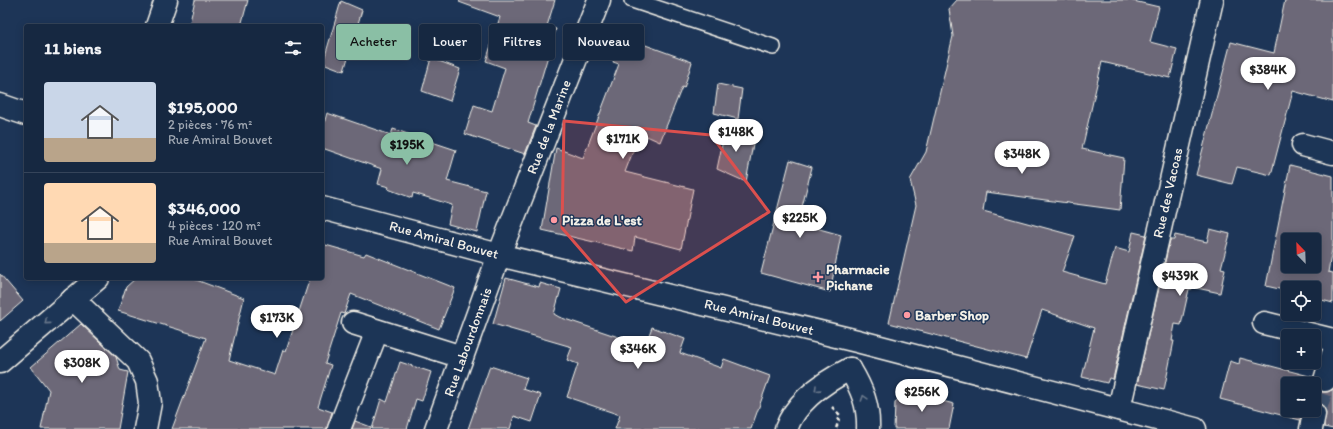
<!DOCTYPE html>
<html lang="fr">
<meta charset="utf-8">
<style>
body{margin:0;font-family:Itim,sans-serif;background:#23344c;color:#f1f3f6;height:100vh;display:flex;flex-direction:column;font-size:15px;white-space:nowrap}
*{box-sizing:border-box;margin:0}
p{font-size:13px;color:#9ea6b1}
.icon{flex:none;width:22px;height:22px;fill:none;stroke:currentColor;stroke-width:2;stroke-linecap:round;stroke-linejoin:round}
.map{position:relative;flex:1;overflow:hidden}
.details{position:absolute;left:24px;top:24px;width:300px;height:256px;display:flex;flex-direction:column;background:#162841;border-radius:4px;box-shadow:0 2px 10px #0003,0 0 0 1px #35445a}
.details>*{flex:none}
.hud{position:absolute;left:336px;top:24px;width:380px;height:36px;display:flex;gap:8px}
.needle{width:26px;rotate:337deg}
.fabs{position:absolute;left:1281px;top:233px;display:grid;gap:8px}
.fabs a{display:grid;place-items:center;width:40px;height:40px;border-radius:4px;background:#162841;box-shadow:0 2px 10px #0003,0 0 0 1px #35445a;font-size:20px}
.price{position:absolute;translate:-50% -34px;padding:0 9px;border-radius:14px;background:#fff;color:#222;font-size:13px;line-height:26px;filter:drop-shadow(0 1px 2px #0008)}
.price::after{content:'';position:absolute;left:50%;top:24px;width:12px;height:9px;margin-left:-6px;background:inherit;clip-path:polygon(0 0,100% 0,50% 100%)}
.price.active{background:#8abfa5;color:#111}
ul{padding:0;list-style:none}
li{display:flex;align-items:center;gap:12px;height:100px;padding:0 20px}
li+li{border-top:1px solid #35445a}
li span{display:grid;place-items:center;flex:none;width:112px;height:80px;border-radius:4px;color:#555}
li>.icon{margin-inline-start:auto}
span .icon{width:48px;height:48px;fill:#fffc;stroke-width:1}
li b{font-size:17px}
h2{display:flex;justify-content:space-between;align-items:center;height:48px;padding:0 20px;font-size:17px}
.pill{padding:0 14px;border-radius:4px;background:#162841;box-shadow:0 2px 10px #0003,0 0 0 1px #35445a;font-size:14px;line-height:36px}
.pill.active{background:#8abfa5;color:#111}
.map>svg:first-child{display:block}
</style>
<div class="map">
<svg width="1333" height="429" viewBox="0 0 1333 429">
<rect width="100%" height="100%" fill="#1d3557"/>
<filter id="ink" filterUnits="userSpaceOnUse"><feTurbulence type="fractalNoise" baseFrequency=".025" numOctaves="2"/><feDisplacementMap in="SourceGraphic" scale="8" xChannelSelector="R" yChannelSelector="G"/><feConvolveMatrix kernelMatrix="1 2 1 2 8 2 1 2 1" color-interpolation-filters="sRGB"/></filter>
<g filter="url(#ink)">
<!-- building -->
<g fill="#6c6778" stroke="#f4f1e8" fill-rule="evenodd">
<polygon points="195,0 248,0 241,26 189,26"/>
<polygon points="460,0 555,0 547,26 556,29 528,123 536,126 525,154 465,134 474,105 492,111 505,68 486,61 500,17 459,2"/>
<polygon points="957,0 1129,0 1159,7 1150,42 1177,49 1170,78 1102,62 1082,149 1124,158 1120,210 986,192 983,211 1075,236 1062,272 1105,284 1115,248 1129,252 1133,232 1146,235 1113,379 1109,378 1107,383 1082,377 1094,328 1042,310 1026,359 889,323 916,205 910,180 926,152 953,36 949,9"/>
<polygon points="1285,0 1333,0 1333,102 1293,91 1271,175 1237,167 1232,184 1196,175 1231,42 1274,53"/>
<polygon points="341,1 362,10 344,71 323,63"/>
<polygon points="621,36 692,62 684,88 682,87 660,142 640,133 625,172 693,189 681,249 635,237 633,251 542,230 556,148 583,158 619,64 613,62"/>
<polygon points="431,58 460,69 450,101 422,91"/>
<polygon points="718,84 742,89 738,119 714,113"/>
<polygon points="327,113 391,135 393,129 456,150 447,181 486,191 477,232 448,224 452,205 413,193 412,198 388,189 389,187 378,184 382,169 322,148 322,131"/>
<polygon points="726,126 755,133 746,182 717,169"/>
<polygon points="790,160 812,167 798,223 841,235 830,292 761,273"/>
<path d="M1290,165L1333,176V244L1328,272L1333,273V303L1314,298V288H1288V291L1266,286ZM1288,240H1314V266H1288Z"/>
<polygon points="1210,229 1230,234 1221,268 1225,269 1220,293 1192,287 1192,289 1189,289 1181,325 1175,324 1172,341 1174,341 1164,390 1137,384 1170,240 1174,240 1175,235 1207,242"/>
<polygon points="322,244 364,256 366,253 455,288 439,329 351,294 344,314 341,313 325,363 331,365 318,407 332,412 327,429 172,429 206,338 118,311 126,287 136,278 191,278 244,298 229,360 275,375 283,350 286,351 310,278 322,278"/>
<polygon points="0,274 23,301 0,321"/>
<polygon points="506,278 539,287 540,283 561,289 554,314 559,317 645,346 652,327 685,339 680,353 721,368 724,359 770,376 751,429 615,429 620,415 567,397 578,364 567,360 572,347 493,324"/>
<polygon points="81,324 116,357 120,370 128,372 118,429 41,429 49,390 31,367"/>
<polygon points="1240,358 1313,377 1313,384 1288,384 1288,410 1302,410 1300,420 1220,399 1230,361 1239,364"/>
<polygon points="400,362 431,372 422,401 416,399 407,429 372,429 381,399 387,402"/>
<polygon points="490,366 527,378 523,389 541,395 532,422 514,416 510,429 468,429"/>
<polygon points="1314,385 1316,389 1322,392 1328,392 1333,389 1333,429 1324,427 1326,410 1322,404 1314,402"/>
<polygon points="908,392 954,404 949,429 894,429 895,403 902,394"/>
<polygon points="355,421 371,427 371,429 352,429"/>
</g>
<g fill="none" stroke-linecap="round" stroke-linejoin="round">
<!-- minor-tunnel -->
<polyline stroke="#3d516d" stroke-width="22" stroke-dasharray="22 11" stroke-linecap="butt" points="1314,414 1325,380"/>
<!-- service casing -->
<g stroke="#f4f1e8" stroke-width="18">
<polyline id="service" points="632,0 773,47"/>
</g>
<!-- minor casing -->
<g stroke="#f4f1e8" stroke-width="25">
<g id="minor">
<polyline points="157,26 166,0"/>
<polyline points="0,105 26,114"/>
<polyline points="1303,145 1333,153"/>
<polyline points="73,299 138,361 147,381 150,403 145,429"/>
<polyline points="353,323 462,357"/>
<polyline points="1264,323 1333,340"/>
<path d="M850,369C862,389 869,406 868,429"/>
<polyline points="1325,380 1333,354"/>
<polyline points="1119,409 1212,0"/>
<polyline points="339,429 377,331"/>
<polyline points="436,429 499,255 599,0"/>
<path d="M786,429C796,401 824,382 850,369"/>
<polyline points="1311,429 1314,414"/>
</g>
</g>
<!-- secondary casing -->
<g stroke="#f4f1e8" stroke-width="25">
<g id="secondary">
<polyline points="322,208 499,255 857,341 1195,429"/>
<polyline points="0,362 98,278"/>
</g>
</g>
<!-- path -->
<polyline stroke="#f4f1e8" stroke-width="2.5" stroke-dasharray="4 3" stroke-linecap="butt" points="832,407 840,415 836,429"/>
<!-- service -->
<use href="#service" stroke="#1d3557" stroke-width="15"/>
<!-- minor -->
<use href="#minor" stroke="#1d3557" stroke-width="22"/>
<!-- secondary -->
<use href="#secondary" stroke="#1d3557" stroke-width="22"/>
</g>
<!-- one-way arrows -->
<defs><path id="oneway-chevron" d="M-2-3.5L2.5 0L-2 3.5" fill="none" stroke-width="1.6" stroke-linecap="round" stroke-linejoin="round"/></defs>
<g stroke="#68778a">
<use href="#oneway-chevron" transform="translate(47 322) rotate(139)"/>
<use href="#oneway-chevron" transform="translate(817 389) rotate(136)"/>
<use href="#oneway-chevron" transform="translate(864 398) rotate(-108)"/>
</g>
</g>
<!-- marked area -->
<path fill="#dc504e" fill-opacity="0.2" stroke="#dc504e" stroke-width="3" stroke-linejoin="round" d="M564,121L711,135L769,212L626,302L562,228Z"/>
<!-- markers -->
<g fill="#ff9aa2" stroke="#1d3557" stroke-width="1.5">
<circle cx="554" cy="220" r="4"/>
<path d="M816 271h4v4h4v4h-4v4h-4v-4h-4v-4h4z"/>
<circle cx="907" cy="315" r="4"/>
</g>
<g text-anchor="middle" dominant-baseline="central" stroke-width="3" stroke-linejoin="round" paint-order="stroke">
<!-- street labels -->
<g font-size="14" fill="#f4f1e8" stroke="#1d3557">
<text transform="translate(549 127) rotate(-69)">Rue de la Marine</text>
<text transform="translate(1168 193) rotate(-77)">Rue des Vacoas</text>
<text transform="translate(444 240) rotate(15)">Rue Amiral Bouvet</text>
<text transform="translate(759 317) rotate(14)">Rue Amiral Bouvet</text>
<text transform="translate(468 342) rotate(-70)">Rue Labourdonnais</text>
</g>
<!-- poi labels -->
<g font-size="14" font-weight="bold" fill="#f4f1e8" stroke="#1d3557" text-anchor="start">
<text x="562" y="220">Pizza de L'est</text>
<text x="826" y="269">Pharmacie<tspan x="826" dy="16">Pichane</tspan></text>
<text x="915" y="315">Barber Shop</text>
</g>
</g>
</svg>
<div class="fabs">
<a><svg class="needle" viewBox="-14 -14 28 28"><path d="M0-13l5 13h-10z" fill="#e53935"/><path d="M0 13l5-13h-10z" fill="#9ea6b1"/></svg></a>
<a><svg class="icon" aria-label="locate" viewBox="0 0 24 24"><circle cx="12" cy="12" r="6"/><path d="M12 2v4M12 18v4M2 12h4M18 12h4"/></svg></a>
<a>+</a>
<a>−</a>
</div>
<b class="price" style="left:1268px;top:91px">$384K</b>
<b class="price" style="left:736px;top:153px">$148K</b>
<b class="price" style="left:623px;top:160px">$171K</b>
<b class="price active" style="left:407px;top:166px">$195K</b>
<b class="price" style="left:1022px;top:175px">$348K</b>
<b class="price" style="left:800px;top:239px">$225K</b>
<b class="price" style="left:1180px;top:297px">$439K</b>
<b class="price" style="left:277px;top:339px">$173K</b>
<b class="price" style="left:638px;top:370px">$346K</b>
<b class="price" style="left:82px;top:384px">$308K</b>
<b class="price" style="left:922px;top:413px">$256K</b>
<div class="hud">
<a class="pill active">Acheter</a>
<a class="pill">Louer</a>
<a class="pill">Filtres</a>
<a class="pill">Nouveau</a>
</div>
<section class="details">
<h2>11 biens<svg class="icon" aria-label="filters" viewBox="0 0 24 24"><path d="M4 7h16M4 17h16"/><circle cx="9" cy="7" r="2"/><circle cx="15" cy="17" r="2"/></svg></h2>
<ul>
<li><span style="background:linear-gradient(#c9d6e8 70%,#b9a48a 0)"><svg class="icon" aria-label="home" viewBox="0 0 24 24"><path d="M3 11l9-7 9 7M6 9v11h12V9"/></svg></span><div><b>$195,000</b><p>2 pièces · 76 m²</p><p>Rue Amiral Bouvet</p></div></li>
<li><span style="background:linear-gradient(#ffd9b3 75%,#b9a48a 0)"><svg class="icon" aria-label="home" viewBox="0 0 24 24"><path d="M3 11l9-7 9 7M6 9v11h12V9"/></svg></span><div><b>$346,000</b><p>4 pièces · 120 m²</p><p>Rue Amiral Bouvet</p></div></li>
</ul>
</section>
</div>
